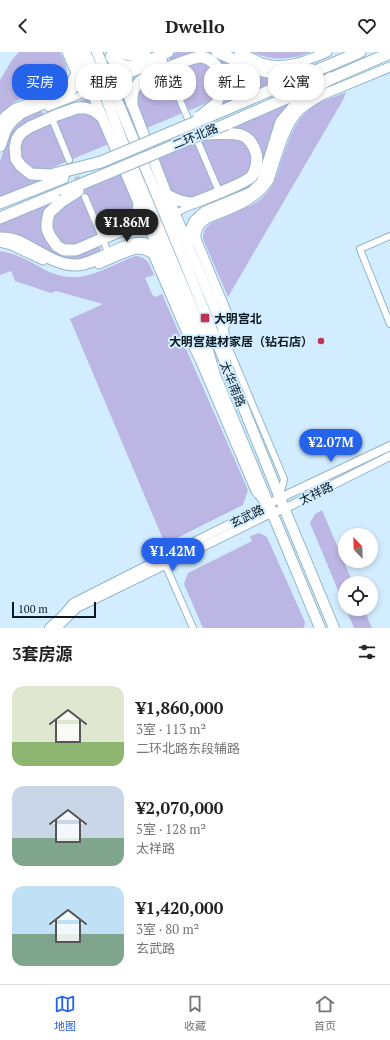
<!DOCTYPE html>
<html lang="zh">
<meta charset="utf-8">
<style>
body{margin:0;font-family:"PT Serif","Noto Sans SC",serif;background:#f6f6f6;color:#202124;height:100vh;display:flex;flex-direction:column;font-size:15px;white-space:nowrap}
*{box-sizing:border-box;margin:0}
p{font-size:13px;color:#757577}
.icon{flex:none;width:22px;height:22px;fill:none;stroke:currentColor;stroke-width:2;stroke-linecap:round;stroke-linejoin:round}
.map{position:relative;height:576px;overflow:hidden}
.side{display:flex;flex-direction:column;background:#fff;flex:1}
.side>*{flex:none}
.hud{position:absolute;left:12px;top:12px;width:366px;height:36px;display:flex;gap:8px}
.needle{width:26px;rotate:337deg}
.buttons{position:absolute;left:338px;top:476px;display:grid;gap:8px}
.buttons a{display:grid;place-items:center;width:40px;height:40px;border-radius:50%;background:#fff;box-shadow:0 2px 6px #0003;font-size:20px}
.scale{position:absolute;left:12px;bottom:10px;width:84px;box-sizing:border-box;padding-left:4px;border:2px solid #0d1921;border-top:0;font-size:11px;line-height:14px;white-space:nowrap;color:#0d1921;-webkit-text-stroke:3px #d2edff;paint-order:stroke}
.price{position:absolute;translate:-50% -34px;padding:0 9px;border-radius:14px;background:#2563eb;color:#fff;font-size:13px;line-height:26px;filter:drop-shadow(0 1px 2px #0008)}
.price::after{content:'';position:absolute;left:50%;top:24px;width:12px;height:9px;margin-left:-6px;background:inherit;clip-path:polygon(0 0,100% 0,50% 100%)}
.price.on{background:#222;color:#fff}
ul{padding:0;list-style:none}
li{display:flex;align-items:center;gap:12px;height:100px;padding:0 12px}
li span{display:grid;place-items:center;flex:none;width:112px;height:80px;border-radius:12px;color:#555}
li>.icon{margin-inline-start:auto}
span .icon{width:48px;height:48px;fill:#fffc;stroke-width:1}
li b{font-size:17px}
h2{display:flex;justify-content:space-between;align-items:center;height:48px;padding:0 12px;font-size:17px}
.pill{padding:0 14px;border-radius:16px;background:#fff;box-shadow:0 2px 6px #0003;font-size:14px;line-height:36px}
.pill.on{background:#2563eb;color:#fff}
header{display:flex;justify-content:space-between;align-items:center;height:52px;padding:0 12px;background:#fff;font-size:18px;font-weight:700}
.menu{display:flex;justify-content:space-around;align-items:center;height:56px;border-top:1px solid #e0e0e0;background:#fff;font-size:11px;color:#757577}
.menu a{display:grid;justify-items:center;gap:2px}
.menu .on{color:#2563eb}
.map>svg:first-child{display:block}
</style>
<header><svg class="icon" aria-label="back" viewBox="0 0 24 24"><path d="M15 5l-7 7 7 7"/></svg>Dwello<svg class="icon" aria-label="heart" viewBox="0 0 24 24"><path d="M12 20l-8-8c-3-5 5-10 8-4 3-6 11-1 8 4z"/></svg></header>
<div class="map">
<svg width="390" height="576" viewBox="0 0 390 576">
<rect width="100%" height="100%" fill="#d2edff"/>
<!-- green -->
<g fill="#bbb6e3">
<path d="M19,0H60C66,13 73,23 58,32L18,48L12,52L0,64V28L12,8Z"/>
<polygon points="177,0 214,0 288,25 220,54 209,50 44,119 44,129 0,147 0,109 10,80 20,67 41,57 44,64 171,11 168,4"/>
<path d="M252,0H311C293,8 271,9 252,0Z"/>
<path d="M346,40L343,48L228,245L203,187C203,180 205,176 211,171C222,167 232,162 242,157C249,154 258,151 263,145C272,137 277,125 280,113C288,89 296,62 320,50C329,46 338,44 346,40Z"/>
<polygon points="296,48 260,124 252,135 228,148 225,140 99,193 102,201 81,208 65,208 0,181 0,172"/>
<path d="M0,199C16,201 31,210 45,218C81,236 103,216 135,204C147,204 150,213 154,223L145,226L153,244L155,245L162,242L248,438L243,453L165,492L70,267L103,252L56,239L51,241L15,229L11,219L0,223Z"/>
<polygon points="322,458 353,531 345,531 345,555 310,471 315,462"/>
<polygon points="259,481 267,485 305,570 304,576 203,576 184,532 188,521 252,489 250,484"/>
<polygon points="346,557 364,557 372,576 354,576"/>
</g>
<g fill="none" stroke-linecap="round" stroke-linejoin="round">
<!-- minor-tunnel -->
<polyline stroke="#b4cdde" stroke-width="6" stroke-dasharray="6 3" stroke-linecap="butt" points="69,108 85,145"/>
<!-- minor casing -->
<g stroke="#94b5ca" stroke-width="8">
<g id="minor">
<polyline points="168,20 218,137"/>
<polyline points="124,25 164,9"/>
<polyline points="48,56 88,40"/>
<polyline points="53,69 69,108"/>
<polyline points="85,145 101,183"/>
<polyline points="178,160 193,153"/>
<polyline points="126,182 144,174"/>
<polyline points="390,184 360,197 390,272"/>
<polyline points="104,190 107,198"/>
<polyline points="227,292 284,427 280,444"/>
<polyline points="164,510 193,576"/>
</g>
</g>
<!-- tertiary casing -->
<g stroke="#94b5ca" stroke-width="10">
<g id="tertiary">
<polyline points="49,576 63,563 73,551 162,506 268,453 280,446 390,394"/>
<polyline points="57,576 77,556 259,467 271,461 284,457 390,404"/>
</g>
</g>
<!-- secondary casing -->
<g stroke="#94b5ca" stroke-width="11">
<g id="secondary">
<path d="M118,0C128,6 136,4 146,0"/>
<path d="M239,0C247,3 254,8 262,11C284,18 307,9 327,0"/>
<polyline points="0,73 5,64 14,57 60,39 71,31 76,21 67,0"/>
<polyline points="0,190 11,193 43,208"/>
<path d="M99,212C108,208 128,198 138,197C143,197 148,199 153,202L187,281L201,310L256,439L267,452"/>
<path d="M223,276L228,267L226,259L196,187C195,178 199,172 206,167C229,157 255,150 269,128C277,105 283,74 301,57C307,52 315,47 322,43L390,15"/>
</g>
</g>
<!-- primary casing -->
<g stroke="#94b5ca" stroke-width="12">
<g id="primary">
<polyline points="76,0 102,65 163,208 193,283 206,307"/>
<polyline points="85,0 102,36 127,101 204,284 215,323 320,576"/>
<polyline points="97,0 185,211 280,446 334,576"/>
<polyline points="111,4 132,52 167,143 223,276 226,304"/>
</g>
</g>
<!-- trunk casing -->
<g stroke="#94b5ca" stroke-width="13">
<g id="trunk">
<path d="M217,0C240,10 260,22 286,22C292,22 299,20 305,19"/>
<path d="M111,5C114,7 118,11 122,13C134,18 156,5 168,0"/>
<path d="M132,52C132,48 132,41 134,37C136,34 139,30 142,28C150,23 193,4 202,5C214,7 225,22 223,35C221,41 218,46 216,52"/>
<polyline points="224,58 360,0"/>
<polyline points="227,72 390,1"/>
<polyline points="0,94 6,77 11,70 21,61 67,41 74,35 79,27 81,14"/>
<polyline points="101,110 50,123 31,122 21,114 16,107 15,95 17,87 21,81 30,75 57,63 77,56 85,56 93,58 102,65"/>
<path d="M167,143C176,148 183,151 193,151C205,146 245,132 252,124C256,118 258,108 256,101C254,94 249,85 241,83C232,80 212,82 201,82"/>
<path d="M62,149L49,161L47,170V177L50,184L57,194L64,198H76L125,177C136,170 137,165 139,153"/>
<polyline points="0,151 63,126"/>
<polyline points="0,166 65,139"/>
<path d="M0,186C6,186 13,187 18,189C36,197 55,213 75,213C94,214 129,186 145,192C152,195 158,203 163,208"/>
<polyline points="188,191 189,182 195,169 205,160 251,141 262,131 281,70 296,52 330,26"/>
</g>
</g>
<!-- minor -->
<use href="#minor" stroke="#fff" stroke-width="6"/>
<!-- tertiary -->
<use href="#tertiary" stroke="#fff" stroke-width="8"/>
<!-- secondary -->
<use href="#secondary" stroke="#fff" stroke-width="9"/>
<!-- primary -->
<use href="#primary" stroke="#fff" stroke-width="10"/>
<!-- trunk -->
<use href="#trunk" stroke="#fff" stroke-width="11"/>
<!-- trunk-bridge casing -->
<g stroke="#94b5ca" stroke-width="13" stroke-linecap="butt">
<g id="trunk-bridge">
<polyline points="199,65 216,52"/>
<polyline points="101,110 224,58"/>
<polyline points="65,139 199,83 227,72"/>
<polyline points="62,149 78,139"/>
</g>
</g>
<!-- trunk-bridge -->
<use href="#trunk-bridge" stroke="#fff" stroke-width="11"/>
</g>
<!-- markers -->
<g fill="#c23255" stroke="#d2edff" stroke-width="1.5">
<rect x="200" y="261" width="10" height="10" rx="2"/>
<circle cx="321" cy="289" r="4"/>
</g>
<g text-anchor="middle" dominant-baseline="central" stroke-width="4" stroke-linejoin="round" paint-order="stroke">
<!-- street labels -->
<g font-size="12" fill="#0d1921" stroke="#d2edff">
<text transform="translate(195 84) rotate(-22)">二环北路</text>
<text transform="translate(233 332) rotate(68)">太华南路</text>
<text transform="translate(316 441) rotate(-26)">太祥路</text>
<text transform="translate(247 464) rotate(-26)">玄武路</text>
</g>
<!-- poi labels -->
<g font-size="12" font-weight="bold" fill="#0d1921" stroke="#d2edff" text-anchor="start">
<text x="214" y="266">大明宫北</text>
<text x="313" y="289" text-anchor="end">大明宫建材家居（钻石店）</text>
</g>
</g>
</svg>
<div class="buttons">
<a><svg class="needle" viewBox="-14 -14 28 28"><path d="M0-13l5 13h-10z" fill="#e53935"/><path d="M0 13l5-13h-10z" fill="#757577"/></svg></a>
<a><svg class="icon" aria-label="locate" viewBox="0 0 24 24"><circle cx="12" cy="12" r="6"/><path d="M12 2v4M12 18v4M2 12h4M18 12h4"/></svg></a>
</div>
<div class="scale">100 m</div>
<b class="price on" style="left:127px;top:191px">¥1.86M</b>
<b class="price" style="left:331px;top:411px">¥2.07M</b>
<b class="price" style="left:173px;top:520px">¥1.42M</b>
<div class="hud">
<a class="pill on">买房</a>
<a class="pill">租房</a>
<a class="pill">筛选</a>
<a class="pill">新上</a>
<a class="pill">公寓</a>
</div>
</div>
<section class="side">
<h2>3套房源<svg class="icon" aria-label="filters" viewBox="0 0 24 24"><path d="M4 7h16M4 17h16"/><circle cx="9" cy="7" r="2"/><circle cx="15" cy="17" r="2"/></svg></h2>
<ul>
<li><span style="background:linear-gradient(#dfe7d0 70%,#8fb573 0)"><svg class="icon" aria-label="home" viewBox="0 0 24 24"><path d="M3 11l9-7 9 7M6 9v11h12V9"/></svg></span><div><b>¥1,860,000</b><p>3室 · 113 m²</p><p>二环北路东段辅路</p></div></li>
<li><span style="background:linear-gradient(#c9d6e8 65%,#7fa58c 0)"><svg class="icon" aria-label="home" viewBox="0 0 24 24"><path d="M3 11l9-7 9 7M6 9v11h12V9"/></svg></span><div><b>¥2,070,000</b><p>5室 · 128 m²</p><p>太祥路</p></div></li>
<li><span style="background:linear-gradient(#bfe0f5 60%,#7fa58c 0)"><svg class="icon" aria-label="home" viewBox="0 0 24 24"><path d="M3 11l9-7 9 7M6 9v11h12V9"/></svg></span><div><b>¥1,420,000</b><p>3室 · 80 m²</p><p>玄武路</p></div></li>
</ul>
</section>
<nav class="menu">
<a class="on"><svg class="icon" aria-label="map" viewBox="0 0 24 24"><path d="M3 6l6-2 6 2 6-2v14l-6 2-6-2-6 2zM9 4v14M15 6v14"/></svg>地图</a>
<a><svg class="icon" aria-label="saved" viewBox="0 0 24 24"><path d="M7 4h10v16l-5-4-5 4z"/></svg>收藏</a>
<a><svg class="icon" aria-label="home" viewBox="0 0 24 24"><path d="M3 11l9-7 9 7M6 9v11h12V9"/></svg>首页</a>
</nav>
